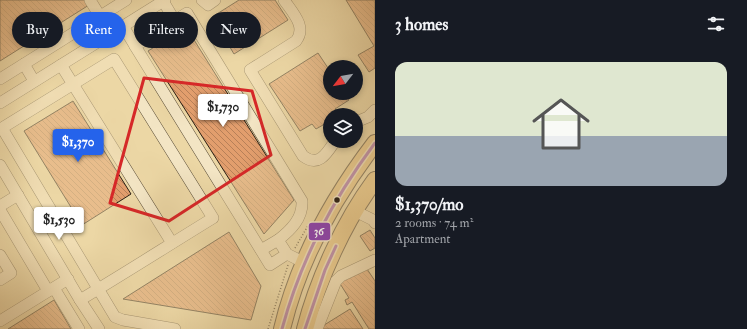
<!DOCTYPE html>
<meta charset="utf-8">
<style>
body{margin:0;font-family:"IM FELL Double Pica",serif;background:#242831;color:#f1f3f6;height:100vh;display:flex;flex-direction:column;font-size:15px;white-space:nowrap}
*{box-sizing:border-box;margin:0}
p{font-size:13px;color:#9ea1a6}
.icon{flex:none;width:22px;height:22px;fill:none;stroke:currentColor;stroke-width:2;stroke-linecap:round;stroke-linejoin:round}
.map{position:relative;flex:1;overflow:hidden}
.side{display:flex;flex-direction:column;background:#171b24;width:372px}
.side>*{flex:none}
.guide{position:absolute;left:12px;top:12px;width:303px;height:36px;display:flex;gap:8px}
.needle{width:26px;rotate:239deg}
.fabs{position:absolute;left:323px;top:60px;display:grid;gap:8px}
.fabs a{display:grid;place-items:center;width:40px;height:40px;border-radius:50%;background:#171b24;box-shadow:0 2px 6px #0003;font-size:20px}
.price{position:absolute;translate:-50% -34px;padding:0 9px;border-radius:4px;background:#fff;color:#222;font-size:13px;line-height:26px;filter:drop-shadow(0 1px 2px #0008)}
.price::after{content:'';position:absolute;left:50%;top:24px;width:12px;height:9px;margin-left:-6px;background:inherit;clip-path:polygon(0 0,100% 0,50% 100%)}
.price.current{background:#2563eb;color:#fff}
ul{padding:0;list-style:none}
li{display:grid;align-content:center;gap:8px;height:212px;padding:0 20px}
li span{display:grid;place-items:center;height:124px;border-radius:12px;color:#555}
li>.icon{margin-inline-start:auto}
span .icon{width:72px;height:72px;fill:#fffc;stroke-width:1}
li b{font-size:17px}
h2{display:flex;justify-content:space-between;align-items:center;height:48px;padding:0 20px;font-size:17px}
.tag{padding:0 14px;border-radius:18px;background:#171b24;box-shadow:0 2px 6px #0003;font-size:14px;line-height:36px}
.tag.current{background:#2563eb;color:#fff}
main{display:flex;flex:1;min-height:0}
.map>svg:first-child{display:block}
</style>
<main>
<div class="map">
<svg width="375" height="329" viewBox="0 0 375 329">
<defs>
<pattern id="building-back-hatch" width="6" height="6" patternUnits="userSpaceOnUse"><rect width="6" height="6" fill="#e29e6d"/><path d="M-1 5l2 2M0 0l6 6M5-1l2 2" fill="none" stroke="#b78058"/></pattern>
</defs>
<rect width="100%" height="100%" fill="#ecd7a5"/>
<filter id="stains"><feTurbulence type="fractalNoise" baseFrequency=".005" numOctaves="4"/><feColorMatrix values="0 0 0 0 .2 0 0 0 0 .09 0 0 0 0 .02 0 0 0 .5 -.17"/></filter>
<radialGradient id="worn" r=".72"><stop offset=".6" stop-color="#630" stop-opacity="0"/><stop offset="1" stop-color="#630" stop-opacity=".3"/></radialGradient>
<!-- building -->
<g fill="url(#building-back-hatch)" stroke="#291f14">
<polygon points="0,0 86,0 89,5 0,61"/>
<polygon points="239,0 275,0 288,20 234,54 212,17"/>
<polygon points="346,0 375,0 375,68 369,72 358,55 374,46"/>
<polygon points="186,27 294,200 264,234 148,51"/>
<polygon points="318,53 330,71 330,93 344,93 349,100 335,109 338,115 330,115 330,121 316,129 312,124 300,131 269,84"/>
<polygon points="73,101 131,194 82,225 24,131"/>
<polygon points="370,230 375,238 375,248 370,251 360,236"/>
<polygon points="229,232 261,286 251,320 123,299"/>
<polygon points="365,266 375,281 375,329 369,329 352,302 347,305 345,300 349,298 339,282"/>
<polygon points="54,300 71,329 8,329"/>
<polygon points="350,309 363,329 322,329 321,327"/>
</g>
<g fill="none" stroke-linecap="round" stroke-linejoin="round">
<!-- minor casing -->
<g stroke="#5a4d38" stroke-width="12">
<g id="minor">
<polyline points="90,0 111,34"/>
<polyline points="202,0 208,5 215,0"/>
<path d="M284,0C293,13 307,27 296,41L250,70L303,156C319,168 327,153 335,141"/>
<polyline points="163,1 175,21"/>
<polyline points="123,26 135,46"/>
<polyline points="24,64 126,0"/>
<polyline points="61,65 172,243"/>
<polyline points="0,79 24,64 34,81"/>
<polyline points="0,103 165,0"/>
<polyline points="356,122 368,117 375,110"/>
<polyline points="0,165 80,300 99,329"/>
<polyline points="0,206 18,195"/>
<polyline points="0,210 48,291"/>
<polyline points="355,211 373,220 375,223"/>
<polyline points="261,250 278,240"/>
<path d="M287,254L270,265L135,46L187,13L302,201C303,218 291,230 278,240L287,254L305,263"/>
<polyline points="0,255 11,273 0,280"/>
<polyline points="54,288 79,329"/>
<path d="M80,300C125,273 169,245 213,218L114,59L2,128L115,317L123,320L175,329"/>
<polyline points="0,321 68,279"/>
<polyline points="317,329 336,281 341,276 375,260"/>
</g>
</g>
<!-- highway casing -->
<g stroke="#291f14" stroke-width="18">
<g id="highway">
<path d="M282,329C298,262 333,198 375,143"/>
<path d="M305,329C318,279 344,222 375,180"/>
</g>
</g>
<!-- path -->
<g stroke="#291f14" stroke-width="1.5" stroke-dasharray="1 2" stroke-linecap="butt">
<polyline points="295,248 309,224"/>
<polyline points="268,329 288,265"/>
</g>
<!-- minor -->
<use href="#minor" stroke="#f3e5c4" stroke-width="11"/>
<!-- highway -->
<use href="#highway" stroke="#e6bc72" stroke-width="16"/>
<!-- bus-1 casing -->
<g stroke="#f3e5c4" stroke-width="6">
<g id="bus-1">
<path d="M282,329C301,259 332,201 375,143"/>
<polyline points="305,329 325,270 336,246"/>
</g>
</g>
<!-- bus-1 -->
<use href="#bus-1" stroke="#8e44ad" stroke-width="3"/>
</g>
<!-- marked area -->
<path d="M0 0H375V329H0ZM144,78L252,91L271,155L169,221L110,203Z" fill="#ecd7a5" fill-opacity=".55" fill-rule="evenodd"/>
<path fill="none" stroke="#d62828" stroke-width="3" stroke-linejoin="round" d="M144,78L252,91L271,155L169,221L110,203Z"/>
<!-- markers -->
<circle fill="#291f14" stroke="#f3e5c4" stroke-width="1.5" cx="337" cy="200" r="3.5"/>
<rect stroke="#f3e5c4" stroke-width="1.5" x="308" y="222" width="23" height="19" rx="4" fill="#8e44ad"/>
<g font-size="11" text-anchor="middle" font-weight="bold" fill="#fff">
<text x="319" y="235">36</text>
</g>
<rect width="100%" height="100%" filter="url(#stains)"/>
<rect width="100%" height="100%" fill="url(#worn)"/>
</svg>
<div class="fabs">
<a><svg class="needle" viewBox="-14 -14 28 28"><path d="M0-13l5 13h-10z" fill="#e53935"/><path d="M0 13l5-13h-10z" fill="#9ea1a6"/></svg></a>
<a><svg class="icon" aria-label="layers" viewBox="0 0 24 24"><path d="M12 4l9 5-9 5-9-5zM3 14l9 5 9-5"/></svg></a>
</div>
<b class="price" style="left:223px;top:128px">$1,730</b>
<b class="price current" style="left:78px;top:163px">$1,370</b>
<b class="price" style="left:59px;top:241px">$1,530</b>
<div class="guide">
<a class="tag">Buy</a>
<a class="tag current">Rent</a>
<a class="tag">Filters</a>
<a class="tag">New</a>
</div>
</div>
<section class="side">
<h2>3 homes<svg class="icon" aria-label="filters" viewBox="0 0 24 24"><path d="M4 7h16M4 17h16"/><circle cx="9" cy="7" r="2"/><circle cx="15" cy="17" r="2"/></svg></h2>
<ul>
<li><span style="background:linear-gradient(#dfe7d0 60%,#9aa5b1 0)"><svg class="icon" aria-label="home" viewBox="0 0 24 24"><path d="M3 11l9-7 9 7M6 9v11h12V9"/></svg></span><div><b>$1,370/mo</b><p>2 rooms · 74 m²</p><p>Apartment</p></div></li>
</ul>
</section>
</main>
